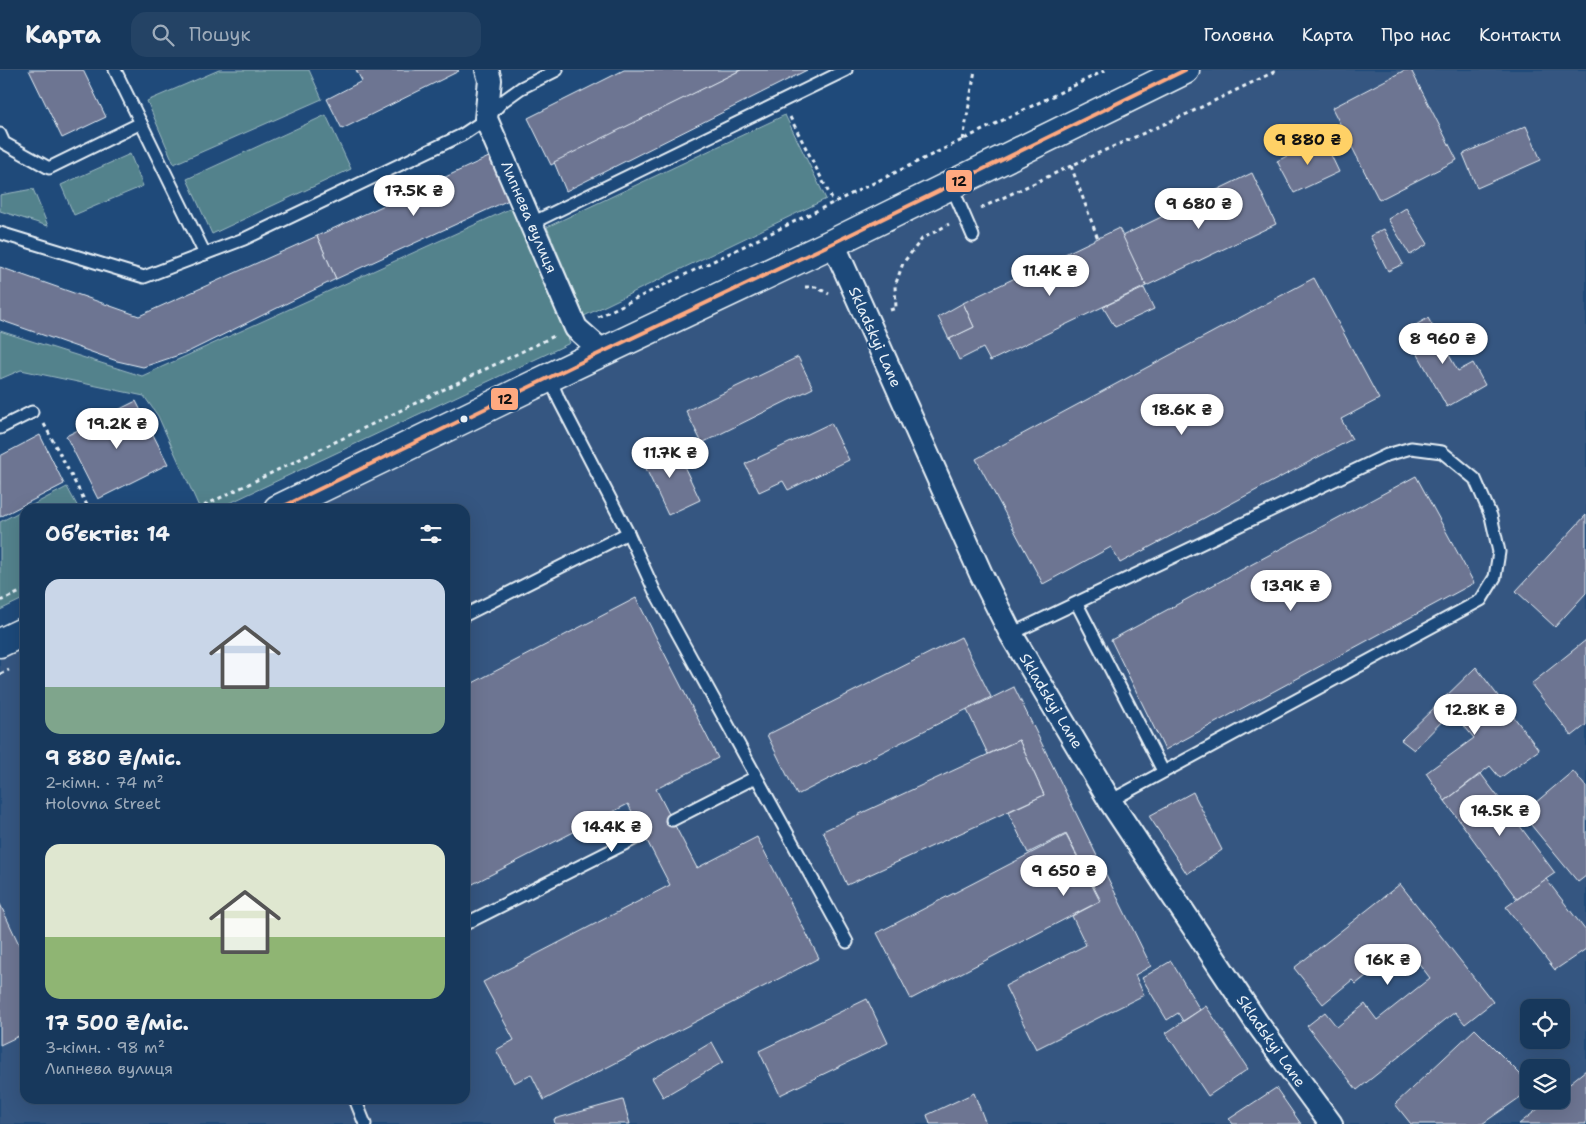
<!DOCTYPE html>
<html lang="uk">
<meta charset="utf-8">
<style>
body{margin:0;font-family:"Shantell Sans",sans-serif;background:#244365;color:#f1f3f6;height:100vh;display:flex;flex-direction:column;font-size:19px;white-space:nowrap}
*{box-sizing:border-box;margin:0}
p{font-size:16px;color:#9eacbb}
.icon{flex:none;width:28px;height:28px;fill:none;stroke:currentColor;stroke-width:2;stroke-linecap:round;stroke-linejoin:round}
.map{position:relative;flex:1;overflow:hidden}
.drawer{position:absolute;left:20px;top:434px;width:450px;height:600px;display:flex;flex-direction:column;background:#17385c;border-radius:15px;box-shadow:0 5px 20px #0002,0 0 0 1px #365272}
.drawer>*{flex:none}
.fabs{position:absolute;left:1520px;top:929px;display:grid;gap:10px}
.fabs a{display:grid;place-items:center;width:50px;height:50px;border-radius:10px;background:#17385c;box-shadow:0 5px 20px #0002,0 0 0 1px #365272;font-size:25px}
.price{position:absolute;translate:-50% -42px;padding:0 11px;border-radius:18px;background:#fff;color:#222;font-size:16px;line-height:32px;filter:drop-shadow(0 1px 2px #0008)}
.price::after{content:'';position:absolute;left:50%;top:30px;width:15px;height:11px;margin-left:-8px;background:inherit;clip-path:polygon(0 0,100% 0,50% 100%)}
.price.selected{background:#ffd166;color:#111}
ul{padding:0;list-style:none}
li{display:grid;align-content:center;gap:10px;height:265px;padding:0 25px}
li span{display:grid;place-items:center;height:155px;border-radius:15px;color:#555}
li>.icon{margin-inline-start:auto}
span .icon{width:90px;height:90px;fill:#fffc;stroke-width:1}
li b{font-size:21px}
h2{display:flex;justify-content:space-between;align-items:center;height:60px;padding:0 25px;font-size:21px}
header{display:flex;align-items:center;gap:30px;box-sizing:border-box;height:70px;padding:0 25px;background:#17385c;border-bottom:1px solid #365272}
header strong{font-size:24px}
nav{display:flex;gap:28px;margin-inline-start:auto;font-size:18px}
.search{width:350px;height:45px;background:#244365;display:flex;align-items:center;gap:12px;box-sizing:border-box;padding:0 18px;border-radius:15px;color:#9eacbb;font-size:19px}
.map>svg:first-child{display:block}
</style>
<header>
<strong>Карта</strong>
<div class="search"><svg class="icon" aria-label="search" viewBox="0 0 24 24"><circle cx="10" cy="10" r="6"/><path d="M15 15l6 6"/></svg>Пошук</div>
<nav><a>Головна</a><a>Карта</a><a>Про нас</a><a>Контакти</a></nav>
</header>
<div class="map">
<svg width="1586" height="1054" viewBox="0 0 1586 1054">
<rect width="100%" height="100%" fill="#1f4a7a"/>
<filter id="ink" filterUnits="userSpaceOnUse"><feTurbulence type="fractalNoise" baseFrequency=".02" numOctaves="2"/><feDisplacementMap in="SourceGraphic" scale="10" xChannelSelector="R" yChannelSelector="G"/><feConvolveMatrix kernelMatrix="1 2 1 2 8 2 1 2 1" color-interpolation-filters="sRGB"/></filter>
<g filter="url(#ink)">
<!-- built -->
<path fill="#365781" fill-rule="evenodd" d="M1201,0H1586V1054H0V583L25,571V1029H465V439H298ZM1529,938H1561V970H1529ZM1529,998H1561V1030H1529Z"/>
<!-- green -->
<g fill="#52828c" stroke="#9dbac2">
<polygon points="219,0 309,0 322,29 174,94 147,31"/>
<polygon points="326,45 351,99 212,164 187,109"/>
<polygon points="785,45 826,129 584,246 547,157"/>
<polygon points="130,84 143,116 74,145 61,115"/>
<polygon points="33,119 48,156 0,141 0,125"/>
<polygon points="516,136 570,273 217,439 200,439 158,346 144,326 21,300 0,309 0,261 142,306"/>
<polygon points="67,417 79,439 25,439 25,528 0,540 0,452"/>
</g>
<!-- building -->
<g fill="#6d7492" stroke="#e8f1f8">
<polygon points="29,0 83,0 106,47 62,68"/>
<polygon points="356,0 458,0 459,1 342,59 327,29 362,11"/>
<polygon points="624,0 741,0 551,95 528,48"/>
<polygon points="741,0 807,0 566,121 554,92"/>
<polygon points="1405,0 1411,0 1457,90 1379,130 1332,38"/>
<polygon points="1526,56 1541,90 1477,118 1463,84"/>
<polygon points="1323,68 1339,102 1294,123 1277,91"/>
<polygon points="491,86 511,129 336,209 317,166"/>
<polygon points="1252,103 1276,154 1146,216 1122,166"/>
<polygon points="1406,138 1428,174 1410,185 1388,149"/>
<polygon points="1119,158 1146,216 990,291 983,278 959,290 949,269 974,257 963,233"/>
<polygon points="1384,159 1403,194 1388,201 1370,166"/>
<polygon points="317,166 336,209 188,282 143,297 117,291 0,250 0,197 139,246"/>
<polygon points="1314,208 1379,329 1341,349 1352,369 1120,493 1111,477 1043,514 976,389"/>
<polygon points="1144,218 1154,239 1115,257 1103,237"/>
<polygon points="963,233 974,257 949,269 938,247"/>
<polygon points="1428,248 1458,301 1473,293 1485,315 1447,337 1405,261"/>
<polygon points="798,287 813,318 702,373 686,341"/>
<polygon points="136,331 168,394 98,429 66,366"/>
<polygon points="831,353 849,390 788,420 783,411 759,422 745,394"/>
<polygon points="40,365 64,414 0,447 0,386"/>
<polygon points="673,373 700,430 668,445 641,388"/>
<polygon points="1416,406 1474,513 1165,680 1111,570"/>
<polygon points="1586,445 1586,523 1555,557 1516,521"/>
<polygon points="636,528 718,688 656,719 697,798 757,767 819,888 544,1030 531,1004 514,1013 496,980 514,970 483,912 670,815 628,734 465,818 465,617"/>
<polygon points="961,567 991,627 797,725 767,665"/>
<polygon points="1586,570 1586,655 1572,666 1531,614"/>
<polygon points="1476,597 1539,680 1500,708 1490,696 1445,731 1426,703 1474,668 1452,641 1414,680 1401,670"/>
<polygon points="1014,617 1151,896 1135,905 1144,925 1036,979 1005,916 1086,875 1072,846 1101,831 1066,764 1028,783 1008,742 1044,725 1019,670 988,684 967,640"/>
<polygon points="1019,670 1044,725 847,815 823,761"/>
<polygon points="1573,701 1586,717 1586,806 1578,812 1522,744"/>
<polygon points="1481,704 1555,803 1517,829 1445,731"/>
<polygon points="1193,722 1222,780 1187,804 1149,746"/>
<polygon points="1066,765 1100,831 911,929 877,863"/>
<polygon points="1546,809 1586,861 1586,879 1555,900 1506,837"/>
<polygon points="1400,814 1493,932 1465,954 1455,942 1357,1020 1307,956 1325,942 1337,957 1365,934 1377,950 1430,908 1405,875 1356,914 1352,910 1323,934 1294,898"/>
<polygon points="0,834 25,887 25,963 0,975"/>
<polygon points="1171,891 1200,940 1183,951 1178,943 1167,950 1142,908"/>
<polygon points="867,929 888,973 780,1025 759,981"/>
<polygon points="1206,936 1248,999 1208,1026 1166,963"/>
<polygon points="1475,959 1529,1013 1529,1021 1482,1054 1411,1054 1395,1034"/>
<polygon points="712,972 723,992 663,1027 652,1008"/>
<polygon points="1586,1000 1586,1054 1519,1054 1549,1030 1561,1030 1561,1020"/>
<polygon points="1276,1018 1301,1054 1233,1054 1229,1049"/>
<polygon points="974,1023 986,1054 930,1054 927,1045"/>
<polygon points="623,1030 630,1054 555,1054 554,1049"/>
</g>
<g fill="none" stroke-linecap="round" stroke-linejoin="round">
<!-- lane casing -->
<g stroke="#e8f1f8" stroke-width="15">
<g id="lane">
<polyline points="115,0 205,184"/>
<polyline points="0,64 4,73 49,98 141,53"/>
<polyline points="951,115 973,166"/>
<polyline points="532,153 846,0"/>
<polyline points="0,163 144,207 244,169 462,65 486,49 503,31 521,18 557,0"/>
<polyline points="550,308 559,330 628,463 655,522 847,872"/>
<polyline points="0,358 32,342"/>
<polyline points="1077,534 1163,701"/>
<polyline points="465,545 628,463"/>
<polyline points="1011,564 1387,385 1411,378 1442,382 1475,409 1491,446 1499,482 1495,507 1481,530 1110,731"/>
<polyline points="672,750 756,707"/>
<polyline points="465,854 644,764"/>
<polyline points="355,1029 365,1054"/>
</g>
</g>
<!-- street casing -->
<g stroke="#e8f1f8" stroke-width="26">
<g id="street">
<polyline points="487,0 490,10 486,49 576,258 603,282"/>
<polyline points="833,173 981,504 1011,564 1110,731 1257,953 1331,1054"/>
</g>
</g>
<!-- primary casing -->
<g stroke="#e8f1f8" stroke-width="31">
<g id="primary">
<polyline points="278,439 575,295 833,173 1185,0"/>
<polyline points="0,573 25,561"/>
</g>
</g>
<!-- path -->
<g stroke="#e8f1f8" stroke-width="3" stroke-dasharray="4 4" stroke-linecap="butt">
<polyline points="790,47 834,133"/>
<polyline points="963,70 975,0"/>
<polyline points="1071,96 1098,169"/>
<polyline points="981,138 1092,86 1187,44 1278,0"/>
<polyline points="805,217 816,217 829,224"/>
<polyline points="890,240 896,238 895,216 903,193 922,169 949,154"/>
<polyline points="598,247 1106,0"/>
<polyline points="44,354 89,439"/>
<polyline points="197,439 554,266"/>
<polyline points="0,531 25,520"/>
<polyline points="0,604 9,600"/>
</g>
<!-- lane -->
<use href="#lane" stroke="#1f4a7a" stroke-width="11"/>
<!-- street -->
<use href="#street" stroke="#1f4a7a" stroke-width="22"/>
<!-- primary -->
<use href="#primary" stroke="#1f4a7a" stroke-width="28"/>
<!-- bus-1 casing -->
<g stroke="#1f4a7a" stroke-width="8">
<polyline id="bus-1" points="278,439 575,295 833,173 1185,0"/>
</g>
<!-- bus-1 -->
<use href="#bus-1" stroke="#ffa980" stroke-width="4"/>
</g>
</g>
<!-- markers -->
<circle fill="#e8f1f8" stroke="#1f4a7a" stroke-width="2" cx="464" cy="349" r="4.5"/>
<g text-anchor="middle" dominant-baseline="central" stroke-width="4" stroke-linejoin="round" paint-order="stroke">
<!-- street labels -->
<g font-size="15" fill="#e8f1f8" stroke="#1f4a7a">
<text transform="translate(529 147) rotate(67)">Липнева вулиця</text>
<text transform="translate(875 267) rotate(66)">Skladskyi Lane</text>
<text transform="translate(1051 631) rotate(59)">Skladskyi Lane</text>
<text transform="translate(1271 971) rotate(55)">Skladskyi Lane</text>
</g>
</g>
<g stroke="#1f4a7a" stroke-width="2">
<rect x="945" y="99" width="28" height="24" rx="5" fill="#ffa980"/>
<rect x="490" y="317" width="29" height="24" rx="5" fill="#ffa980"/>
</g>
<g font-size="14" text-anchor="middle" font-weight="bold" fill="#111">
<text x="959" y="116">12</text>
<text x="505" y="334">12</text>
</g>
</svg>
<div class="fabs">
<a><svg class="icon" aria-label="locate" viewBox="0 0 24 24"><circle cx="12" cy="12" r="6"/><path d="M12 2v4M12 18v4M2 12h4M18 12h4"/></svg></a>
<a><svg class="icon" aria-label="layers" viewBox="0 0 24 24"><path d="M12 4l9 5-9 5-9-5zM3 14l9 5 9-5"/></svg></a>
</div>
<b class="price selected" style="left:1308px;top:96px">9 880 ₴</b>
<b class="price" style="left:414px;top:147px">17.5K ₴</b>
<b class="price" style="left:1199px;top:160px">9 680 ₴</b>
<b class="price" style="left:1050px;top:227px">11.4K ₴</b>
<b class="price" style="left:1443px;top:295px">8 960 ₴</b>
<b class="price" style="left:1182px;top:366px">18.6K ₴</b>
<b class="price" style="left:117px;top:380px">19.2K ₴</b>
<b class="price" style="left:670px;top:409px">11.7K ₴</b>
<b class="price" style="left:1291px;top:542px">13.9K ₴</b>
<b class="price" style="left:1475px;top:666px">12.8K ₴</b>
<b class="price" style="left:1500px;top:767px">14.5K ₴</b>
<b class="price" style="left:612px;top:783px">14.4K ₴</b>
<b class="price" style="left:1064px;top:827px">9 650 ₴</b>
<b class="price" style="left:1388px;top:916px">16K ₴</b>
<section class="drawer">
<h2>Об’єктів: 14<svg class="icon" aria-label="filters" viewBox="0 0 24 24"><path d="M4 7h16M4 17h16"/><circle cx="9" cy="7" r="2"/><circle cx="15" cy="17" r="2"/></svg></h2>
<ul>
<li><span style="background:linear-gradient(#c9d6e8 70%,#7fa58c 0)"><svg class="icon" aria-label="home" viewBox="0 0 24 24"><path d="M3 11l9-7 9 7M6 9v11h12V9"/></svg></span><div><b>9 880 ₴/міс.</b><p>2-кімн. · 74 m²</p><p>Holovna Street</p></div></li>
<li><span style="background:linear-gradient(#dfe7d0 60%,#8fb573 0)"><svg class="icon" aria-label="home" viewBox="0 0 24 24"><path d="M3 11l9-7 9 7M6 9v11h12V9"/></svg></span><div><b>17 500 ₴/міс.</b><p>3-кімн. · 98 m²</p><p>Липнева вулиця</p></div></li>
</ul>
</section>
</div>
